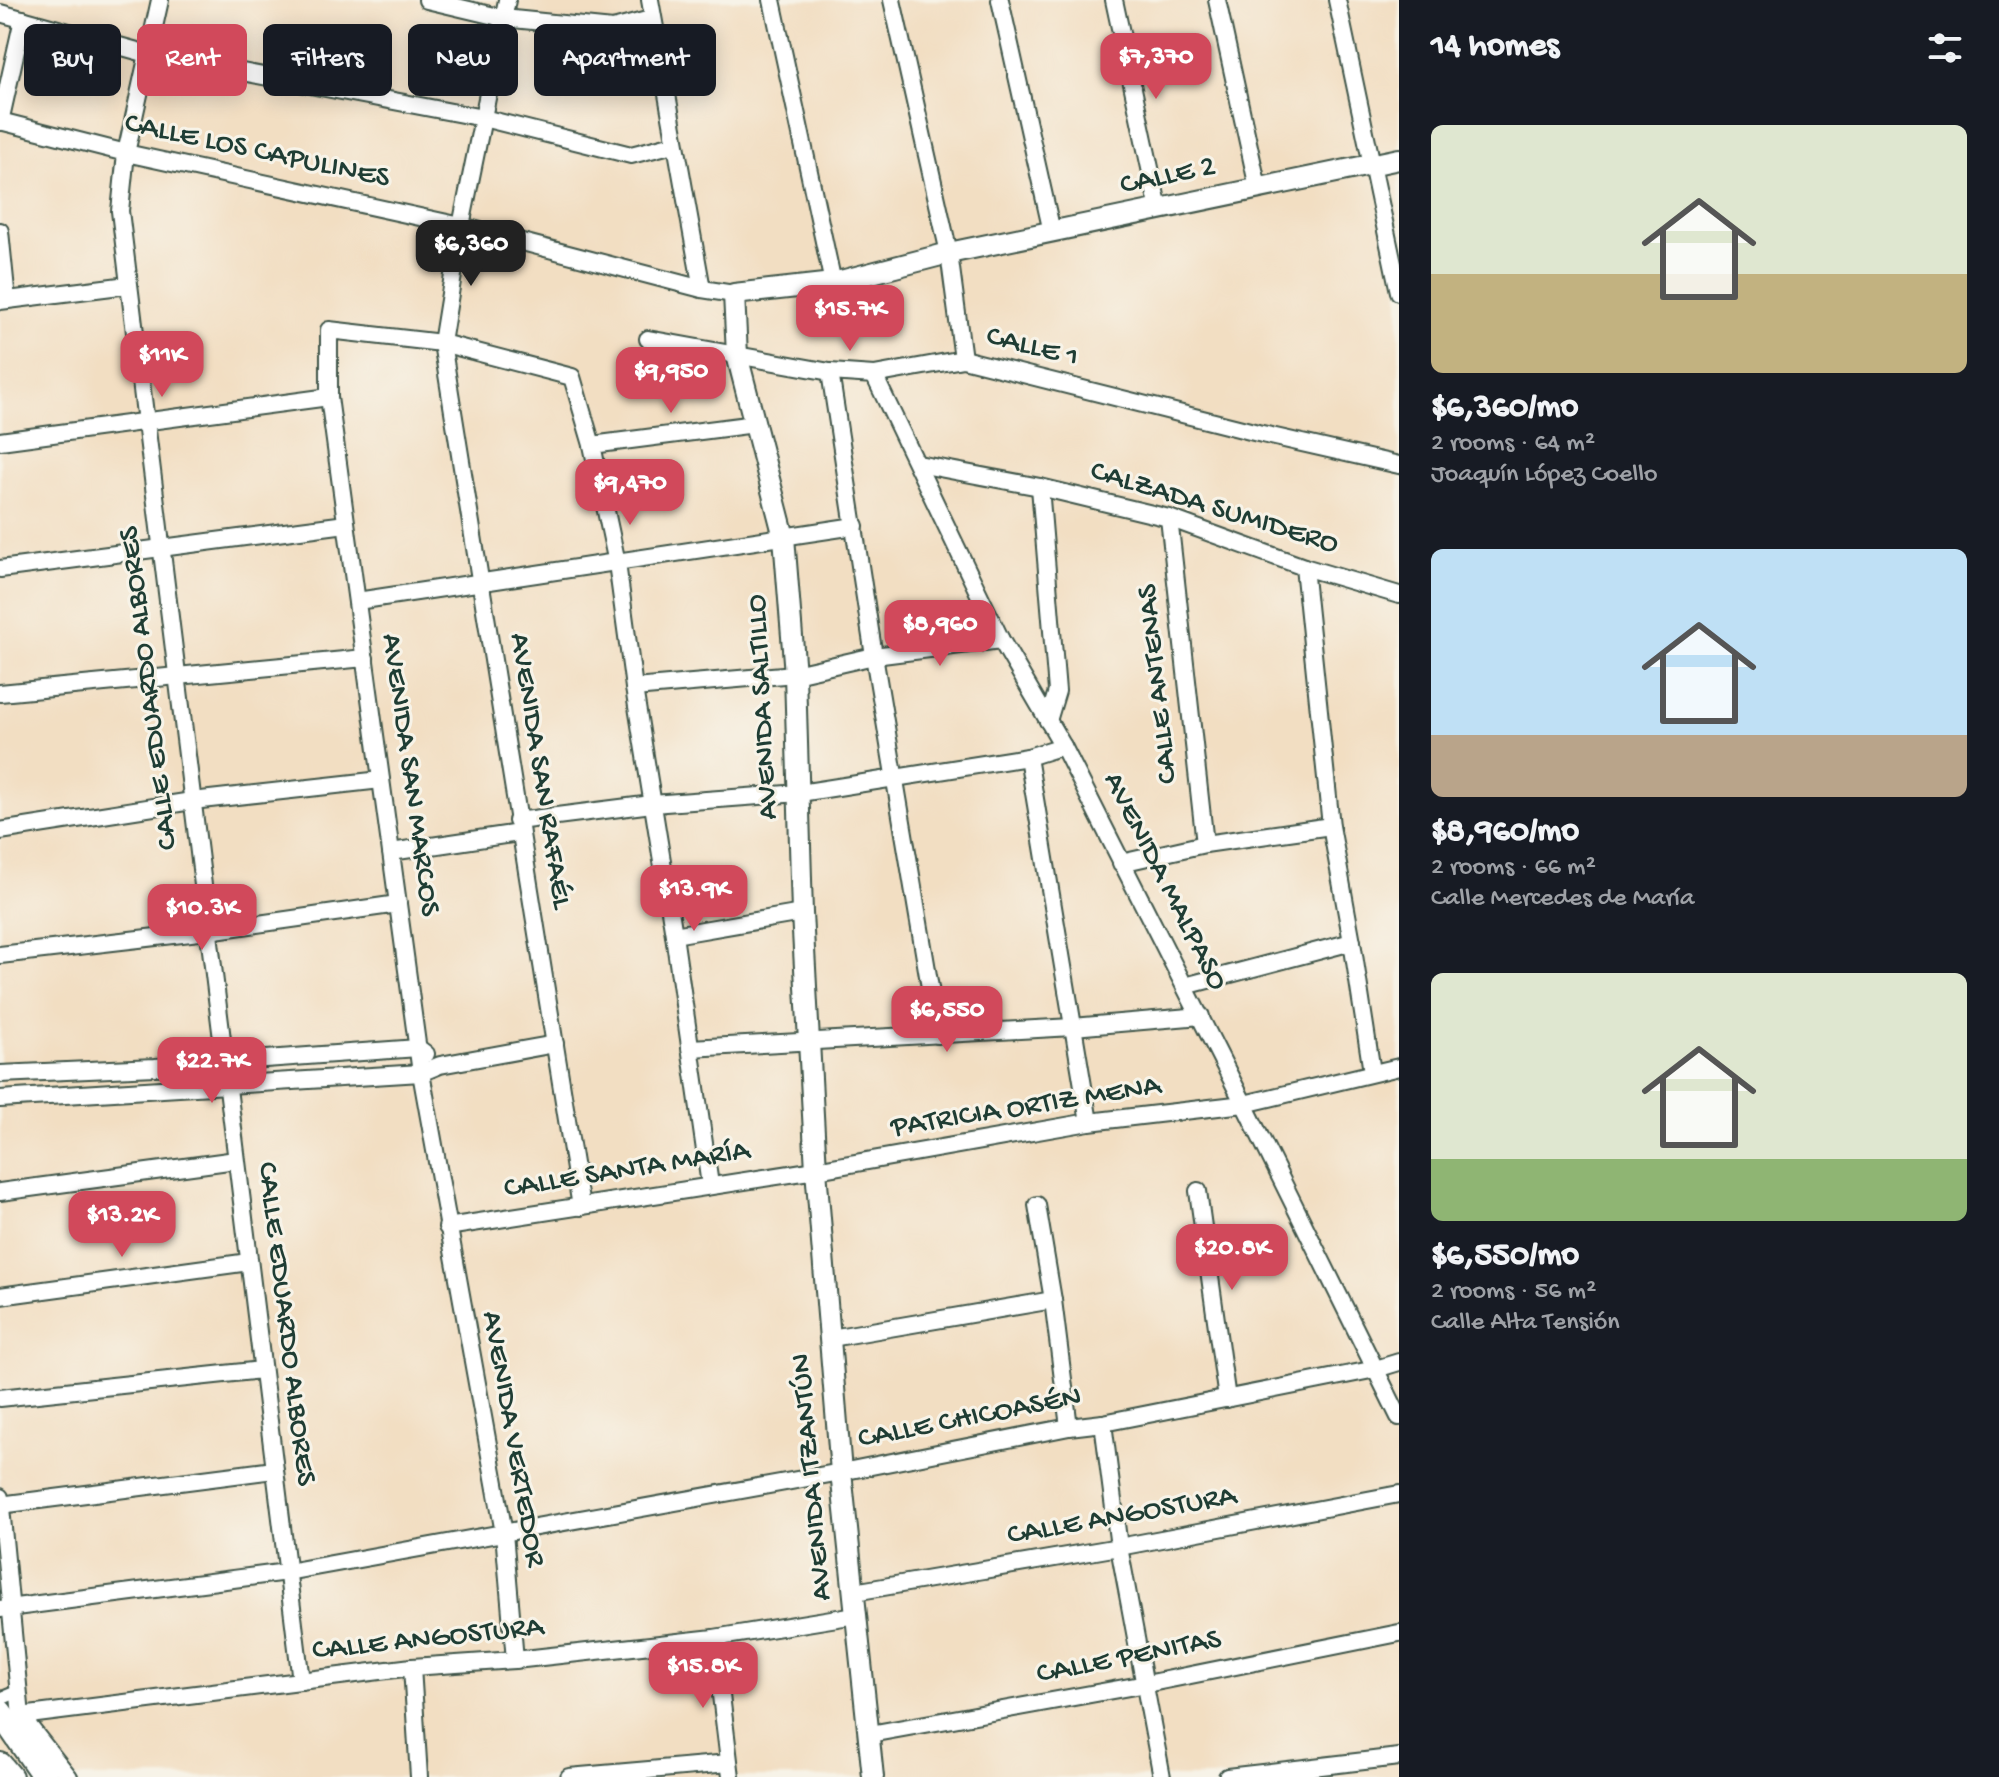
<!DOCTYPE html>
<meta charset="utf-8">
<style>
body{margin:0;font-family:"Gochi Hand",sans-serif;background:#20242c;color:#f1f3f6;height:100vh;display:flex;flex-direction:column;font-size:30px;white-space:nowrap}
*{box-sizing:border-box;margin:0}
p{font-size:26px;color:#9ea1a6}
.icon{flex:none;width:44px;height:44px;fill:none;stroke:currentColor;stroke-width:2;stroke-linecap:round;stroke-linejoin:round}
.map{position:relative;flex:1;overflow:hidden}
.details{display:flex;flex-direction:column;background:#171b24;width:600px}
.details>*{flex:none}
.banner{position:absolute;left:24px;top:24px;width:760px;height:72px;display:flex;gap:16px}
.price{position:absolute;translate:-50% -68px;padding:0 18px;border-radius:16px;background:#d1495b;color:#fff;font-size:26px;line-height:52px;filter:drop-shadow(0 2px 4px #0008)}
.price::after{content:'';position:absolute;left:50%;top:48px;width:24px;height:18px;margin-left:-12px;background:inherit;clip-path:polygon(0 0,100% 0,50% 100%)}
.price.on{background:#222;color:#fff}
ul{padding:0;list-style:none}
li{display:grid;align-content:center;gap:16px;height:424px;padding:0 32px}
li span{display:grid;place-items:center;height:248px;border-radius:12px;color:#555}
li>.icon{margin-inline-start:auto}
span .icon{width:144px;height:144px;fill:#fffc;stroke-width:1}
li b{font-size:34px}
h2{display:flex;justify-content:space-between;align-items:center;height:96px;padding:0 32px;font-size:34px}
.chip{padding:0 28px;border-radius:12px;background:#171b24;box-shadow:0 4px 20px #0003;font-size:28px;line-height:72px}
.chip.on{background:#d1495b;color:#fff}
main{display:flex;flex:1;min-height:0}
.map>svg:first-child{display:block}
</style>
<main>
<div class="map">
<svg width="1399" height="1777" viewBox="0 0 1399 1777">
<rect width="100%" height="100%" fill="#f7f3e8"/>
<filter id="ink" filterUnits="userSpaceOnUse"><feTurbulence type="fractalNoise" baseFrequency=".0125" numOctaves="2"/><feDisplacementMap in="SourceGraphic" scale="16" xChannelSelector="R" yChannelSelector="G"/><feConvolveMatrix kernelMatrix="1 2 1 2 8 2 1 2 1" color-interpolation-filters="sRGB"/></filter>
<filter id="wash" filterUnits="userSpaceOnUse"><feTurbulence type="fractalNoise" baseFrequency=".006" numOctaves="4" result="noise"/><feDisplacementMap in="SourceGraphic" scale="32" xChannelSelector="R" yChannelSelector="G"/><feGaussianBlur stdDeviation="1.8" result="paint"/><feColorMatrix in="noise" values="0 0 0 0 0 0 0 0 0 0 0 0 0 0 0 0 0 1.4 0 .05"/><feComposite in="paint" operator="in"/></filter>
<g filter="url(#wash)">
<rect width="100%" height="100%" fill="#f2dec2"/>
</g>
<g filter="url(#ink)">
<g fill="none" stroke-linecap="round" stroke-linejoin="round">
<!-- pedestrian casing -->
<g stroke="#3f5549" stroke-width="16">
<polyline id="pedestrian" points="0,1699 17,1692"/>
</g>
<!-- minor casing -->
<g stroke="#3f5549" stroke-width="20">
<g id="minor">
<polyline points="160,0 126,153 120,211 301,1681"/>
<polyline points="427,0 503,18 613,29 651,19"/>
<polyline points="507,0 461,226 442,343 581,1207"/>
<polyline points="650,0 702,289"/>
<polyline points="772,0 833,283"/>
<polyline points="892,0 949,253 963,359"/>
<polyline points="1000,0 1052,232"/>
<polyline points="1114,0 1159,210"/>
<polyline points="1217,0 1258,188"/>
<polyline points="1337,0 1399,292"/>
<polyline points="0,13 148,54 483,118 631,155 674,144"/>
<polyline points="0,121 126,153 461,226 702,289 734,294"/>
<polyline points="0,122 23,19"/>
<polyline points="0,231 7,300"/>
<polyline points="0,301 128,285"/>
<polyline points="648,339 830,372 874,375 963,359 1258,433 1399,465"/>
<polyline points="830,372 874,656 938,1035"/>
<polyline points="874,375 1001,640 1063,746 1244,1104 1399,1417"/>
<polyline points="0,441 329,397"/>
<polyline points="592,445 755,424"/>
<polyline points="918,464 1040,487 1169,518 1304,567 1399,595"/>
<polyline points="1040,487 1057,691 1048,721"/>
<polyline points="1169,518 1205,844"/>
<polyline points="1304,567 1331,826 1352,942 1372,1072"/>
<polyline points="0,569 346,524"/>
<polyline points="357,601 855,526"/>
<polyline points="634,688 795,674 874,656 1001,640"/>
<polyline points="0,693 365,658"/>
<polyline points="1028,757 1089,1122"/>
<polyline points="517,821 652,804 800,793 1028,757 1063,746"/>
<polyline points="0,831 192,801 381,780"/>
<polyline points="391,852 519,833"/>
<polyline points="1121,863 1205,844 1331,826"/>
<polyline points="674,935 802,913"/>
<polyline points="0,955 208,931 398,904"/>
<polyline points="1185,986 1352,942"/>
<polyline points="690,1048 1073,1027 1201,1016"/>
<polyline points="0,1074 155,1067 418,1048 426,1054"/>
<polyline points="0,1099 421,1073 440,1065 555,1044"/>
<polyline points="1198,1191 1227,1399"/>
<polyline points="0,1192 236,1160"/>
<polyline points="1037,1205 1053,1300 1069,1427"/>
<polyline points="447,1227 816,1170 1089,1122 1244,1104 1399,1067"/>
<polyline points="0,1296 249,1262"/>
<polyline points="831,1338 1053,1300"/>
<polyline points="0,1398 262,1370"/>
<polyline points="1103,1423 1119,1547 1162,1777"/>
<polyline points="0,1497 21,1716 69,1777"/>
<polyline points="0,1505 274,1470"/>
<polyline points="854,1592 1119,1547 1399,1494"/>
<polyline points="0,1609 287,1572 841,1472 1069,1427 1103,1423 1376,1369 1399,1362"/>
<polyline points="714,1638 731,1777"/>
<polyline points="515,1660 504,1533 421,1073 329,397 329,330 442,343 572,377 592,445 617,563 634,688 674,935 710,1185"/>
<polyline points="412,1667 419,1777"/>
<polyline points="8,1725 21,1716 412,1667 515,1660 714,1638 856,1615"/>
<polyline points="870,1734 1146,1684 1399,1633"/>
<polyline points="569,1777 729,1763"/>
<polyline points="1227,1777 1399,1757"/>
</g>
</g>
<!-- tertiary casing -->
<g stroke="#3f5549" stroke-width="24">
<polyline id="tertiary" points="873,1777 841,1472 816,1170 802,913 795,674 784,537 737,355 734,294 833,283 949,253 1399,159"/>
</g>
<!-- secondary casing -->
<g stroke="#3f5549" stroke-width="28">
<g id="secondary">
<polyline points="0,1712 45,1777"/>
<polyline points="0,1765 10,1777"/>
</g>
</g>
<!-- pedestrian -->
<use href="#pedestrian" stroke="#fff" stroke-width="12"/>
<!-- minor -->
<use href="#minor" stroke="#fff" stroke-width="16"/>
<!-- tertiary -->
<use href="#tertiary" stroke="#fff" stroke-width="20"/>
<!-- secondary -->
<use href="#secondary" stroke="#fff" stroke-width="24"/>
</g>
</g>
<g text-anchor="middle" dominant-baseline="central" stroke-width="6" stroke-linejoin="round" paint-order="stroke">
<!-- street labels -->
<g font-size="30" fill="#1f3d34" stroke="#f7f3e8">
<text transform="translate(257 152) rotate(12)">CALLE LOS CAPULINES</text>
<text transform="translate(1168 177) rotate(-12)">CALLE 2</text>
<text transform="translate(1032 348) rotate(14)">CALLE 1</text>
<text transform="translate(1214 509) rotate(17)">CALZADA SUMIDERO</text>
<text transform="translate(1159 684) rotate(-96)">CALLE ANTENAS</text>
<text transform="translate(150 688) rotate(-97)">CALLE EDUARDO ALBORES</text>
<text transform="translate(764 707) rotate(-93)">AVENIDA SALTILLO</text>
<text transform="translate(539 771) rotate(81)">AVENIDA SAN RAFAÉL</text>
<text transform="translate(409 775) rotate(82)">AVENIDA SAN MARCOS</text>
<text transform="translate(1164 882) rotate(63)">AVENIDA MALPASO</text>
<text transform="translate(1026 1108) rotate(-9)">PATRICIA ORTIZ MENA</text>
<text transform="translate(627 1171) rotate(-9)">CALLE SANTA MARÍA</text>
<text transform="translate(285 1324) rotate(83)">CALLE EDUARDO ALBORES</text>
<text transform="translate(970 1419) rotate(-11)">CALLE CHICOASÉN</text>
<text transform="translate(512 1439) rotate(80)">AVENIDA VERTEDOR</text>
<text transform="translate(813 1477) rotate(-95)">AVENIDA ITZANTÚN</text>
<text transform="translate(1122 1517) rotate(-10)">CALLE ANGOSTURA</text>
<text transform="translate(428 1640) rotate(-6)">CALLE ANGOSTURA</text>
<text transform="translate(1129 1658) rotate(-11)">CALLE PENITAS</text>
</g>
</g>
</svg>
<b class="price" style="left:1156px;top:101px">$7,370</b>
<b class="price on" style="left:471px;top:288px">$6,360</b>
<b class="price" style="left:850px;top:353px">$15.7K</b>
<b class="price" style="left:162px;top:399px">$11K</b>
<b class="price" style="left:671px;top:415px">$9,950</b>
<b class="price" style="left:630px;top:527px">$9,470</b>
<b class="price" style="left:940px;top:668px">$8,960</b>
<b class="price" style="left:694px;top:933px">$13.9K</b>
<b class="price" style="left:202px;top:952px">$10.3K</b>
<b class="price" style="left:947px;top:1054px">$6,550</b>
<b class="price" style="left:212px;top:1105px">$22.7K</b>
<b class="price" style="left:122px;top:1259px">$13.2K</b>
<b class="price" style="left:1232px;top:1292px">$20.8K</b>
<b class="price" style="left:703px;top:1710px">$15.8K</b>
<div class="banner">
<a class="chip">Buy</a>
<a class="chip on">Rent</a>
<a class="chip">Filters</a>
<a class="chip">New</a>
<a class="chip">Apartment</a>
</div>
</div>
<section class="details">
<h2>14 homes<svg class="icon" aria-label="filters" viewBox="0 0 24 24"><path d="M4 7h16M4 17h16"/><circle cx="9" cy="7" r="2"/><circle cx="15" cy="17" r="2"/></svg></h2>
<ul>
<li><span style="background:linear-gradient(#dfe7d0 60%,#c2b280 0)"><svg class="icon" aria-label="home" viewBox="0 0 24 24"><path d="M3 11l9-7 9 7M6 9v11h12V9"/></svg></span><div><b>$6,360/mo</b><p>2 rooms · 64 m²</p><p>Joaquín López Coello</p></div></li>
<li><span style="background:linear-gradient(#bfe0f5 75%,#b9a48a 0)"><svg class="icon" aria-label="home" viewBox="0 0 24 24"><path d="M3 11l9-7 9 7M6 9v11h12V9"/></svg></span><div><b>$8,960/mo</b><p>2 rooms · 66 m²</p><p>Calle Mercedes de María</p></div></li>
<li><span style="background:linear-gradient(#dfe7d0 75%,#8fb573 0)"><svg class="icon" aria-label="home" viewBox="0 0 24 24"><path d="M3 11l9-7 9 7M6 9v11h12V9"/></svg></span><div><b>$6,550/mo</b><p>2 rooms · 56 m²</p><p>Calle Alta Tensión</p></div></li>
</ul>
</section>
</main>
